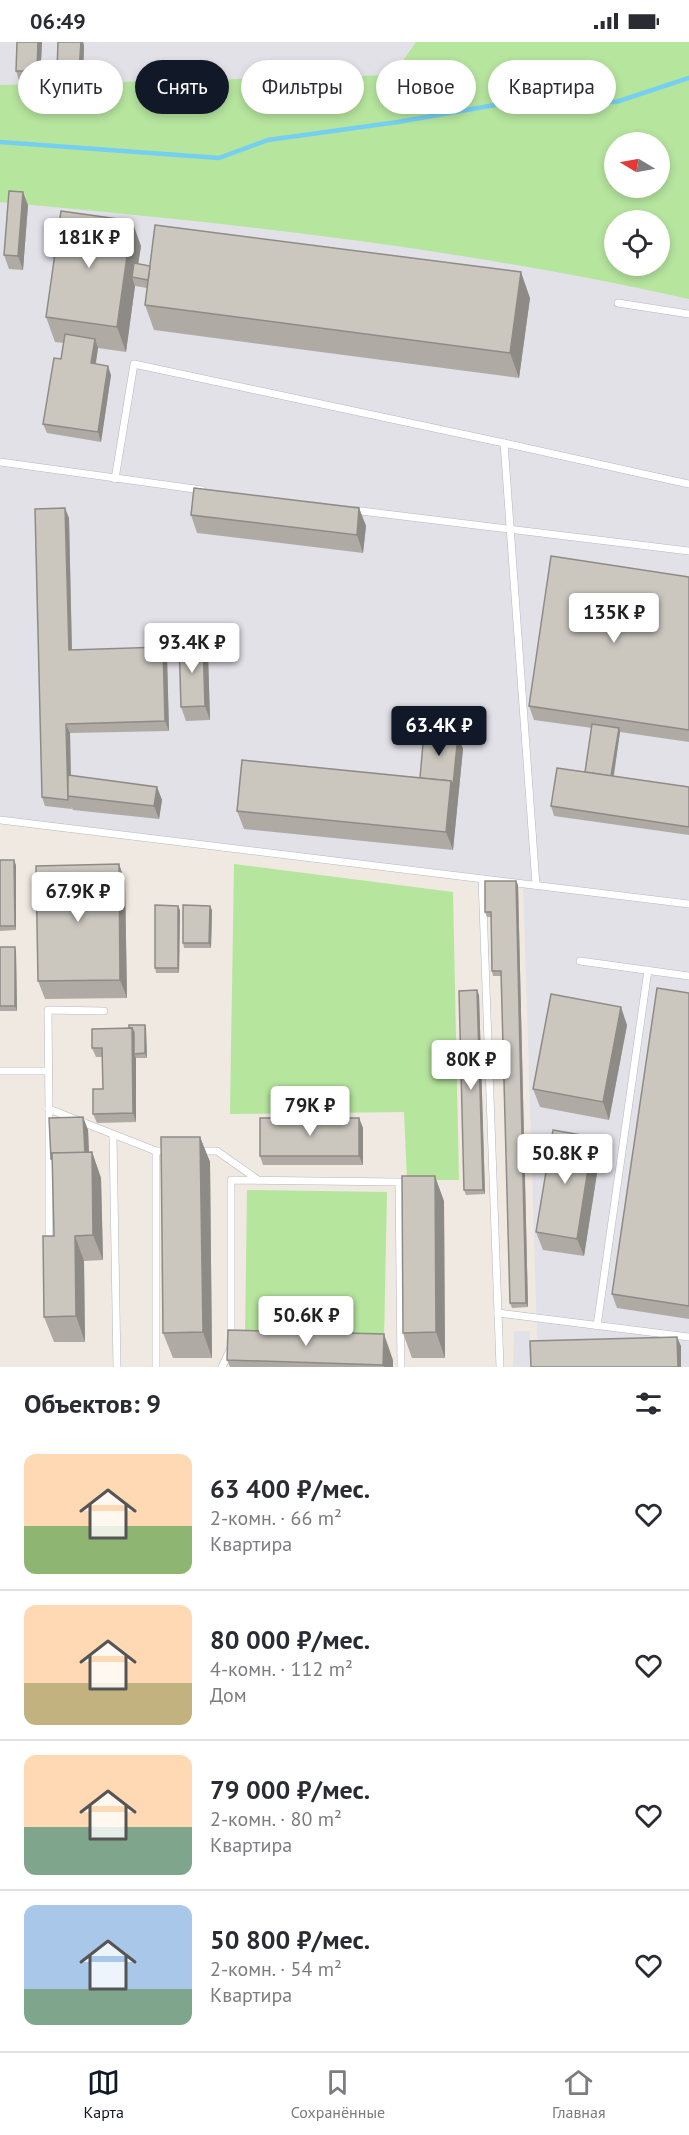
<!DOCTYPE html>
<html lang="ru">
<meta charset="utf-8">
<style>
body{margin:0;font-family:"PT Sans",sans-serif;background:#f7f7f7;color:#2b2b33;height:100vh;display:flex;flex-direction:column;font-size:22px;white-space:nowrap}
*{box-sizing:border-box;margin:0}
p{font-size:20px;color:#7c7c81}
.icon{flex:none;width:33px;height:33px;fill:none;stroke:currentColor;stroke-width:2;stroke-linecap:round;stroke-linejoin:round}
.map{position:relative;height:1325px;overflow:hidden}
.panel{display:flex;flex-direction:column;background:#fff;flex:1}
.panel>*{flex:none}
.top-card{position:absolute;left:18px;top:18px;width:654px;height:54px;display:flex;gap:12px}
.needle{width:39px;rotate:280deg}
.fabs{position:absolute;left:604px;top:90px;display:grid;gap:12px}
.fabs a{display:grid;place-items:center;width:66px;height:66px;border-radius:50%;background:#fff;box-shadow:0 3px 9px #0003;font-size:30px}
.price{position:absolute;translate:-50% -51px;padding:0 14px;border-radius:6px;background:#fff;color:#222;font-size:20px;line-height:39px;filter:drop-shadow(0 2px 3px #0008)}
.price::after{content:'';position:absolute;left:50%;top:36px;width:18px;height:14px;margin-left:-9px;background:inherit;clip-path:polygon(0 0,100% 0,50% 100%)}
.price.selected{background:#111827;color:#fff}
ul{padding:0;list-style:none}
li{display:flex;align-items:center;gap:18px;height:150px;padding:0 24px}
li+li{border-top:2px solid #e1e1e2}
li span{display:grid;place-items:center;flex:none;width:168px;height:120px;border-radius:12px;color:#555}
li>.icon{margin-inline-start:auto}
span .icon{width:72px;height:72px;fill:#fffc;stroke-width:1}
li b{font-size:26px}
h2{display:flex;justify-content:space-between;align-items:center;height:72px;padding:0 24px;font-size:26px}
.tag{padding:0 21px;border-radius:27px;background:#fff;box-shadow:0 3px 9px #0003;font-size:21px;line-height:54px}
.tag.selected{background:#111827;color:#fff}
.status{display:flex;justify-content:space-between;align-items:center;height:42px;padding:0 30px;background:#fff;direction:ltr}
.status svg{height:16px;fill:currentColor}
.tabs{display:flex;justify-content:space-around;align-items:center;height:84px;border-top:2px solid #e1e1e2;background:#fff;font-size:16px;color:#7c7c81}
.tabs a{display:grid;justify-items:center;gap:3px}
.tabs .selected{color:#111827}
.map>svg:first-child{display:block}
</style>
<div class="status"><b>06:49</b><svg viewBox="0 0 49 12"><path d="M0 12V9h3v3zM5 12V6h3v6zM10 12V3h3v9zM15 12V0h3v12zM26 1h20v11H26zM47 4h2v5h-2z"/></svg></div>
<div class="map">
<svg width="689" height="1325" viewBox="0 0 689 1325">
<rect width="100%" height="100%" fill="#efe9e1"/>
<!-- industrial -->
<g fill="#e3e1e8" fill-rule="evenodd">
<path d="M0,0H689V1325H538L523,838L0,776ZM615,100H660V146H615ZM615,178H660V224H615Z"/>
<polygon points="514,1289 530,1289 530,1325 513,1325"/>
</g>
<!-- green -->
<g fill="#b6e59e" fill-rule="evenodd">
<path d="M416,0H689V257C462,206 231,181 0,160V43L393,33ZM615,100H660V146H615ZM615,178H660V224H615Z"/>
<polygon points="234,822 453,850 459,1138 407,1138 404,1070 230,1072"/>
<polygon points="247,1148 387,1150 384,1299 245,1297"/>
</g>
<g fill="none" stroke-linecap="round" stroke-linejoin="round">
<!-- stream -->
<polyline stroke="#75cff0" stroke-width="4.5" points="0,100 219,116 268,98 398,80 512,60 616,60 689,36"/>
<!-- lane casing -->
<g stroke="#b4b7c1" stroke-width="8">
<g id="lane">
<polyline points="618,261 689,272"/>
<polyline points="504,401 689,442"/>
<polyline points="0,420 202,448"/>
<polyline points="115,437 134,322 504,401 536,843"/>
<polyline points="353,468 689,509"/>
<polyline points="0,778 689,862"/>
<polyline points="482,837 500,1325"/>
<polyline points="580,919 689,934"/>
<polyline points="104,969 48,968 49,1067 156,1109 168,1109"/>
<polyline points="0,1029 48,1029"/>
<polyline points="49,1067 49,1203"/>
<polyline points="113,1094 117,1325"/>
<polyline points="156,1109 156,1325"/>
<polyline points="198,1109 217,1109 258,1138"/>
<polyline points="498,1271 689,1295"/>
<polyline points="597,1284 648,928"/>
<polyline points="231,1295 231,1138 399,1140 401,1325"/>
<polyline points="222,1325 231,1306"/>
</g>
</g>
<!-- lane -->
<use href="#lane" stroke="#fff" stroke-width="7"/>
</g>
<!-- wall -->
<g fill="#afaba4">
<polygon points="17,0 42,0 40,39 19,38 16,29"/>
<polygon points="58,0 83,0 84,4 83,38 61,38 57,29"/>
<polygon points="28,163 23,228 9,227 4,213"/>
<polygon points="141,204 138,222 150,224 530,256 519,336 154,288 145,263 147,246 135,244 126,310 98,306 96,322 111,333 101,400 47,391 43,382 61,317 64,301 55,300 46,275"/>
<polygon points="359,466 366,484 363,511 197,491 191,473"/>
<polygon points="69,476 72,608 167,614 169,689 70,691 71,734 157,745 162,758 159,777 73,768 71,764 72,767 45,764 42,755"/>
<polygon points="689,535 689,700 620,690 614,734 689,745 689,793 554,774 551,764 585,730 592,686 534,678 529,664"/>
<polygon points="203,599 208,612 210,678 186,679 181,665"/>
<polygon points="458,694 463,707 453,808 244,787 237,769 420,736"/>
<polygon points="0,818 16,823 16,888 0,889"/>
<polygon points="119,822 125,840 127,956 45,957 38,939"/>
<polygon points="516,839 518,843 528,1265 512,1266 510,1261 501,934 493,934 492,929 491,875 487,875 485,870"/>
<polygon points="180,868 179,931 156,931 155,926"/>
<polygon points="212,868 211,906 184,906 183,901"/>
<polygon points="0,905 16,909 17,969 0,969"/>
<polygon points="689,951 689,1277 617,1266 612,1252"/>
<polygon points="479,953 485,1152 466,1153 464,1148"/>
<polygon points="145,983 146,987 147,1016 136,1016 136,1080 97,1081 93,1072 103,1047 102,1015 96,1015 92,1006 129,986"/>
<polygon points="627,983 609,1078 540,1065 533,1047"/>
<polygon points="83,1075 88,1088 89,1110 92,1110 101,1136 103,1218 84,1219 85,1300 54,1300 44,1275 54,1194 53,1121 51,1117"/>
<polygon points="359,1076 363,1086 363,1123 263,1123 260,1114"/>
<polygon points="200,1095 210,1120 212,1316 173,1316 163,1291"/>
<polygon points="593,1095 600,1112 584,1214 543,1208 536,1190"/>
<polygon points="444,1159 445,1316 412,1316 403,1291"/>
<polygon points="227,1318 393,1318 393,1325 230,1325"/>
</g>
<!-- shaded-wall -->
<g fill="#8e8b86">
<polygon points="38,0 42,0 40,39 37,29"/>
<polygon points="81,0 83,0 84,4 83,38 79,28"/>
<polygon points="23,150 28,163 23,228 18,214"/>
<polygon points="132,179 141,204 136,236 132,235 135,244 126,310 117,285"/>
<polygon points="521,230 530,256 519,336 510,311"/>
<polygon points="95,297 98,306 94,331 91,321"/>
<polygon points="108,324 111,333 101,400 98,390"/>
<polygon points="65,466 69,476 72,617 69,608"/>
<polygon points="359,466 366,484 363,511 357,493"/>
<polygon points="203,599 208,612 210,678 205,664"/>
<polygon points="163,605 167,614 169,689 165,679"/>
<polygon points="66,682 70,691 71,755 68,754"/>
<polygon points="619,686 620,690 612,743 611,738"/>
<polygon points="458,694 463,707 453,808 446,790 451,739"/>
<polygon points="157,745 162,758 159,777 154,764"/>
<polygon points="14,818 16,823 16,888 15,884"/>
<polygon points="119,822 125,840 127,956 120,938"/>
<polygon points="516,839 518,843 528,1265 526,1261"/>
<polygon points="178,864 180,868 179,931 178,926"/>
<polygon points="210,864 212,868 211,906 209,901"/>
<polygon points="15,905 16,909 17,969 15,964"/>
<polygon points="477,948 479,953 485,1152 483,1148"/>
<polygon points="621,965 627,983 609,1078 603,1060"/>
<polygon points="145,983 146,987 147,1016 145,1011"/>
<polygon points="132,986 136,995 134,1012 136,1016 136,1080 133,1071"/>
<polygon points="83,1075 88,1088 90,1136 85,1122"/>
<polygon points="359,1076 363,1086 363,1123 359,1114"/>
<polygon points="200,1095 210,1120 212,1316 203,1290"/>
<polygon points="593,1095 600,1112 584,1214 577,1197"/>
<polygon points="92,1110 101,1136 103,1218 93,1193"/>
<polygon points="435,1134 444,1159 445,1316 436,1290"/>
<polygon points="75,1194 84,1219 85,1300 76,1274"/>
<polygon points="384,1292 393,1318 393,1325 384,1325 383,1323"/>
<polygon points="677,1295 681,1304 681,1325 678,1325"/>
</g>
<!-- building -->
<g fill="#cbc7bf" stroke="#8e8b86" stroke-width="1.5">
<polygon points="17,0 38,0 37,29 16,29"/>
<polygon points="58,0 81,0 79,28 57,29"/>
<polygon points="9,149 23,150 18,214 4,213"/>
<polygon points="61,169 132,179 117,285 46,275"/>
<polygon points="155,183 521,230 510,311 145,263"/>
<polygon points="134,221 150,224 148,238 132,235"/>
<polygon points="65,292 95,297 91,321 108,324 98,390 43,382 54,316 61,317"/>
<polygon points="194,446 359,466 357,493 191,473"/>
<polygon points="65,466 69,608 163,605 165,679 66,682 68,758 42,755 35,467"/>
<polygon points="551,514 689,535 689,688 529,664"/>
<polygon points="179,599 203,599 205,664 181,665"/>
<polygon points="592,682 619,686 611,734 585,730"/>
<polygon points="424,690 458,694 453,743 451,739 420,736"/>
<polygon points="242,718 451,739 446,790 237,769"/>
<polygon points="557,726 689,745 689,785 551,764"/>
<polygon points="68,733 157,745 154,764 68,754"/>
<polygon points="0,818 14,818 15,884 0,884"/>
<polygon points="119,822 120,938 38,939 36,824"/>
<polygon points="485,839 516,839 526,1261 510,1261 501,929 492,929 491,870 485,870"/>
<polygon points="155,863 178,864 178,926 155,926"/>
<polygon points="183,863 210,864 209,901 183,901"/>
<rect x="0" y="905" width="15" height="59"/>
<polygon points="657,946 689,951 689,1264 612,1252"/>
<polygon points="477,948 483,1148 464,1148 459,949"/>
<polygon points="551,952 621,965 603,1060 533,1047"/>
<polygon points="129,983 145,983 145,1011 134,1012 134,991 132,986 129,986"/>
<polygon points="132,986 133,1071 93,1072 93,1047 103,1047 102,1006 92,1006 92,987"/>
<polygon points="83,1075 85,1111 52,1111 52,1117 51,1117 49,1076"/>
<rect x="260" y="1076" width="99" height="38"/>
<polygon points="553,1088 593,1095 577,1197 536,1190"/>
<polygon points="161,1095 200,1095 203,1290 163,1291"/>
<polygon points="92,1110 93,1193 75,1194 76,1274 44,1275 43,1194 54,1194 52,1111"/>
<polygon points="402,1134 435,1134 436,1290 403,1291"/>
<polygon points="228,1288 384,1292 383,1323 227,1318"/>
<polygon points="677,1295 678,1325 531,1325 530,1299"/>
</g>
</svg>
<div class="fabs">
<a><svg class="needle" viewBox="-14 -14 28 28"><path d="M0-13l5 13h-10z" fill="#e53935"/><path d="M0 13l5-13h-10z" fill="#7c7c81"/></svg></a>
<a><svg class="icon" aria-label="locate" viewBox="0 0 24 24"><circle cx="12" cy="12" r="6"/><path d="M12 2v4M12 18v4M2 12h4M18 12h4"/></svg></a>
</div>
<b class="price" style="left:89px;top:227px">181K ₽</b>
<b class="price" style="left:614px;top:602px">135K ₽</b>
<b class="price" style="left:192px;top:632px">93.4K ₽</b>
<b class="price selected" style="left:439px;top:715px">63.4K ₽</b>
<b class="price" style="left:78px;top:881px">67.9K ₽</b>
<b class="price" style="left:471px;top:1049px">80K ₽</b>
<b class="price" style="left:310px;top:1095px">79K ₽</b>
<b class="price" style="left:565px;top:1143px">50.8K ₽</b>
<b class="price" style="left:306px;top:1305px">50.6K ₽</b>
<div class="top-card">
<a class="tag">Купить</a>
<a class="tag selected">Снять</a>
<a class="tag">Фильтры</a>
<a class="tag">Новое</a>
<a class="tag">Квартира</a>
</div>
</div>
<section class="panel">
<h2>Объектов: 9<svg class="icon" aria-label="filters" viewBox="0 0 24 24"><path d="M4 7h16M4 17h16"/><circle cx="9" cy="7" r="2"/><circle cx="15" cy="17" r="2"/></svg></h2>
<ul>
<li><span style="background:linear-gradient(#ffd9b3 60%,#8fb573 0)"><svg class="icon" aria-label="home" viewBox="0 0 24 24"><path d="M3 11l9-7 9 7M6 9v11h12V9"/></svg></span><div><b>63 400 ₽/мес.</b><p>2-комн. · 66 m²</p><p>Квартира</p></div><svg class="icon" aria-label="heart" viewBox="0 0 24 24"><path d="M12 20l-8-8c-3-5 5-10 8-4 3-6 11-1 8 4z"/></svg></li>
<li><span style="background:linear-gradient(#ffd9b3 65%,#c2b280 0)"><svg class="icon" aria-label="home" viewBox="0 0 24 24"><path d="M3 11l9-7 9 7M6 9v11h12V9"/></svg></span><div><b>80 000 ₽/мес.</b><p>4-комн. · 112 m²</p><p>Дом</p></div><svg class="icon" aria-label="heart" viewBox="0 0 24 24"><path d="M12 20l-8-8c-3-5 5-10 8-4 3-6 11-1 8 4z"/></svg></li>
<li><span style="background:linear-gradient(#ffd9b3 60%,#7fa58c 0)"><svg class="icon" aria-label="home" viewBox="0 0 24 24"><path d="M3 11l9-7 9 7M6 9v11h12V9"/></svg></span><div><b>79 000 ₽/мес.</b><p>2-комн. · 80 m²</p><p>Квартира</p></div><svg class="icon" aria-label="heart" viewBox="0 0 24 24"><path d="M12 20l-8-8c-3-5 5-10 8-4 3-6 11-1 8 4z"/></svg></li>
<li><span style="background:linear-gradient(#a9c7e8 70%,#7fa58c 0)"><svg class="icon" aria-label="home" viewBox="0 0 24 24"><path d="M3 11l9-7 9 7M6 9v11h12V9"/></svg></span><div><b>50 800 ₽/мес.</b><p>2-комн. · 54 m²</p><p>Квартира</p></div><svg class="icon" aria-label="heart" viewBox="0 0 24 24"><path d="M12 20l-8-8c-3-5 5-10 8-4 3-6 11-1 8 4z"/></svg></li>
</ul>
</section>
<nav class="tabs">
<a class="selected"><svg class="icon" aria-label="map" viewBox="0 0 24 24"><path d="M3 6l6-2 6 2 6-2v14l-6 2-6-2-6 2zM9 4v14M15 6v14"/></svg>Карта</a>
<a><svg class="icon" aria-label="saved" viewBox="0 0 24 24"><path d="M7 4h10v16l-5-4-5 4z"/></svg>Сохранённые</a>
<a><svg class="icon" aria-label="home" viewBox="0 0 24 24"><path d="M3 11l9-7 9 7M6 9v11h12V9"/></svg>Главная</a>
</nav>
